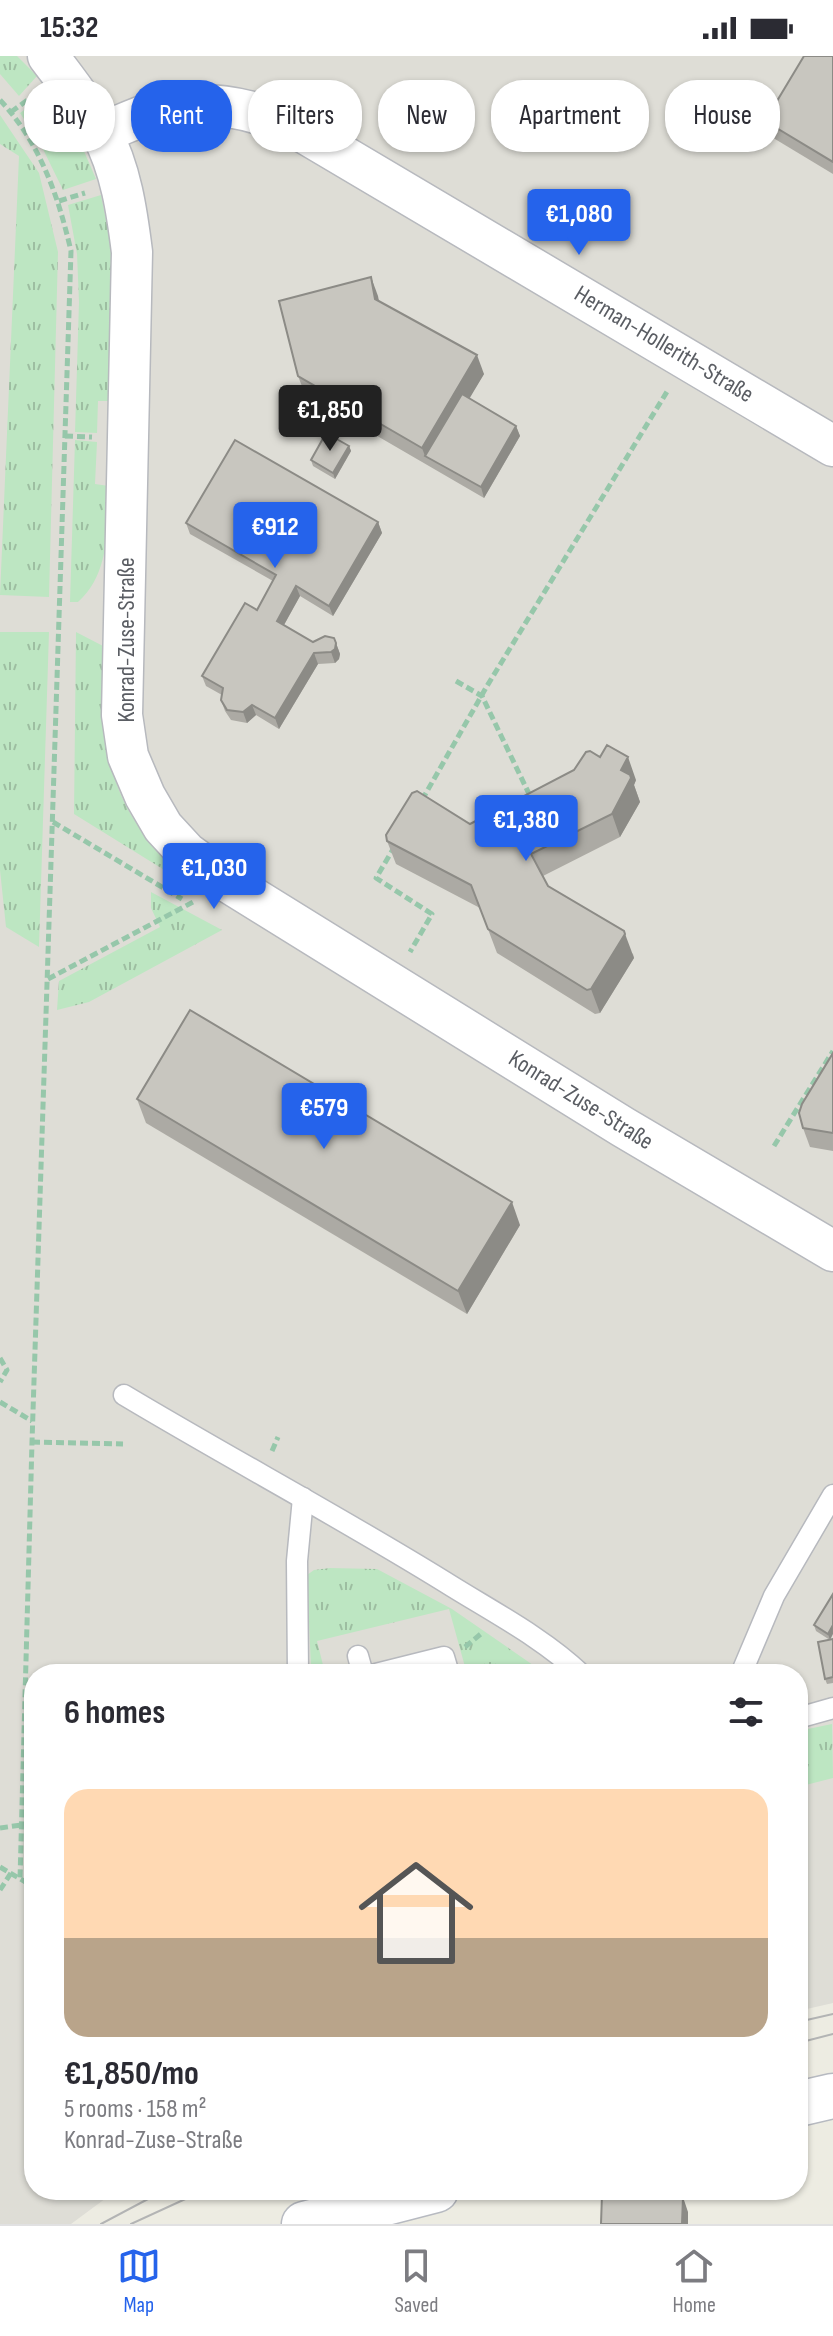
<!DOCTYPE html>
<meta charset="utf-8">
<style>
body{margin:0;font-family:"Sofia Sans Condensed",sans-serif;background:#f7f7f7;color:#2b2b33;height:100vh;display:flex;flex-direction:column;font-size:30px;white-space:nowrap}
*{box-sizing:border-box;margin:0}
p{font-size:26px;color:#7c7c81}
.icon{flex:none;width:44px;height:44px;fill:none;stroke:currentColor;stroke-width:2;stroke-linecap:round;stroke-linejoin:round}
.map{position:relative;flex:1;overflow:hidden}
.side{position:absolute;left:24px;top:1608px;width:784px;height:536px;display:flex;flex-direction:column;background:#fff;border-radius:32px;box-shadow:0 2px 6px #0004}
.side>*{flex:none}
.hud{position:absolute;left:24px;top:24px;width:786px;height:72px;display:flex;gap:16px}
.price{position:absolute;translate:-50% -68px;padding:0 18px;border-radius:8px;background:#2563eb;color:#fff;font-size:26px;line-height:52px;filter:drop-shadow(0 2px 4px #0008)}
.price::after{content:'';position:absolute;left:50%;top:48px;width:24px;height:18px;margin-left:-12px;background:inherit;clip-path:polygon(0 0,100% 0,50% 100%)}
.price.selected{background:#222;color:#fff}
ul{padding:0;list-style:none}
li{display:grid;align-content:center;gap:16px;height:424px;padding:0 40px}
li span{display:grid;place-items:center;height:248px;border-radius:24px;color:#555}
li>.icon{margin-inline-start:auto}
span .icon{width:144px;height:144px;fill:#fffc;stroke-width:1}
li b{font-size:34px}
h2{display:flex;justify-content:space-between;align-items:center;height:96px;padding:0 40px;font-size:34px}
.chip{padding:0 28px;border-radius:32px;background:#fff;box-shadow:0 2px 6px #0004;font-size:28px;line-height:72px}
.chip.selected{background:#2563eb;color:#fff}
.status{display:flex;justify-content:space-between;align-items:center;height:56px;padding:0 40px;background:#fff;direction:ltr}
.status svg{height:22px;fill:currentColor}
.tab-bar{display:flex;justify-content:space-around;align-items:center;height:112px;border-top:2px solid #e1e1e2;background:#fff;font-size:22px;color:#7c7c81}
.tab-bar a{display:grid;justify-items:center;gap:4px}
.tab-bar .selected{color:#2563eb}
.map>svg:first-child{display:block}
</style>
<div class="status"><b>15:32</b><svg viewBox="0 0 49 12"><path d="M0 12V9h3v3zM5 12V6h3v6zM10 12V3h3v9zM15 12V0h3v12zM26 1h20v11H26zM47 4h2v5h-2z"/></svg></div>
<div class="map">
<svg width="833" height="2168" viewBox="0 0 833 2168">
<defs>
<pattern id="grass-tufts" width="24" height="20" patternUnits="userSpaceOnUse" patternTransform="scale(2)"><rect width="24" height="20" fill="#bde6c2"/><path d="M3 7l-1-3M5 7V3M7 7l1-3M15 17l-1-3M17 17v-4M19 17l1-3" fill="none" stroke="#9dbea1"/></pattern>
</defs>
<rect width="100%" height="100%" fill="#edece2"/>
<!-- industrial -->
<polygon fill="#deddd6" points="0,0 833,0 833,1947 798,1955 798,1618 34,1618 34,2134 117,2134 71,2168 0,2168"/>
<!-- grass -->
<g fill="url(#grass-tufts)">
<polygon points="0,0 17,0 37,20 19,40 0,18"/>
<polygon points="48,36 77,79 96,123 63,134 41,89 20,57"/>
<polygon points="0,59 39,117 58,196 49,541 0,539 19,100 0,88"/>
<polygon points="101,139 113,199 112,345 98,345 97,377 75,376 79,246 77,198 68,149"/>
<path d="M75,384L97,386L95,428L109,430C108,469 110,518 78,546H70Z"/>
<polygon points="0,576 49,576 39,891 6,871 0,814"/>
<path d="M76,576L103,590C104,687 101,748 181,815L174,820L74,758Z"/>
<polygon points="151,836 222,874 89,946 57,954 59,925 160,871 151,852"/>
<polygon points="330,1512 377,1513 452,1553 546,1618 467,1618 449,1553 317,1585 323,1609 311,1612 307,1519 314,1514"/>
<polygon points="832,1668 833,1722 798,1731 798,1675"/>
</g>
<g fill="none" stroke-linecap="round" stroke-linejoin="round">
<!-- lane casing -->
<g stroke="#b7b9be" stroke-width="23">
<g id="lane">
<path d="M124,1339C231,1403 340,1461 445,1526C491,1555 542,1581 581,1618"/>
<polyline points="358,1600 363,1618"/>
<polyline points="298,1618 297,1505 303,1442"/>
<polyline points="376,1618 444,1601 449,1618"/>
<polyline points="741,1618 774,1540 833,1439"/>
<polyline points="798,1662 833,1652"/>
</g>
</g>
<!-- street casing -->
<g stroke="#b7b9be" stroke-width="43">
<g id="street">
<path d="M48,0C66,24 87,50 101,76C121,113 127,156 132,196L122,659L128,700L145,740L163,771L187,797L223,823L623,1071L833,1195"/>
<path d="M101,77C119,70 136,62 154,56C199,41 249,52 291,69L833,390"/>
</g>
</g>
<!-- secondary casing -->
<g stroke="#b7bac1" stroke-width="47">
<g id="secondary">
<polyline points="798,2048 833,2040"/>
<polyline points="304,2168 436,2134"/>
</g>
</g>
<!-- path -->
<g stroke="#96c7aa" stroke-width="5" stroke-dasharray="8 4" stroke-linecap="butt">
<path d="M0,44C40,87 58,139 71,195L32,1386L20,1823"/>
<polyline points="11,56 33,40"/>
<polyline points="59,145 85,137"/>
<polyline points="65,380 92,381"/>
<polyline points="456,625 482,640 531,742"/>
<polyline points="422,744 487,630 668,334"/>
<polyline points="53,766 182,843"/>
<polyline points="395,790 376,822 432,858 410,896"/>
<polyline points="48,923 195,845"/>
<polyline points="774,1090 833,995"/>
<polyline points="0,1302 7,1314 0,1326"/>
<polyline points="0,1346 32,1365"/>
<polyline points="32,1386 123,1388"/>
<polyline points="272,1395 278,1381"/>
<polyline points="465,1591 482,1577"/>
<polyline points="0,1772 21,1769"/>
<polyline points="0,1811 34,1831"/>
<polyline points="0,1834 11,1817"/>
</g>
<!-- lane -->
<use href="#lane" stroke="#fff" stroke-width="20"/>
<!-- street -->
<use href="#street" stroke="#fff" stroke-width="40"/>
<!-- secondary -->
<use href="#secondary" stroke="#fff" stroke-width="44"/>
<!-- tram -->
<g stroke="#b3b4b4" stroke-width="2">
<polyline points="798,1966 833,1958"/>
<polyline points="798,1987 833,1978"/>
<polyline points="101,2168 165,2134"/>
<polyline points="131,2168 205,2134"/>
</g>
</g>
<!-- wall -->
<g fill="#acaaa4">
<polygon points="833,0 833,118 770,80 765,65"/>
<polygon points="371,221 378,245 484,318 469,342 516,370 520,380 484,442 305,338 298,320"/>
<polygon points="349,390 351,395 335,423 313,410 311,404"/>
<polygon points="378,466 382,477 333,560 300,540 284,569 313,586 336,587 340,598 339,603 335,607 318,608 279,673 256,659 247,667 231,664 225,655 221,644 222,639 206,630 202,620 257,554 273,525 190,478 186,467"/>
<polygon points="636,724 634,729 640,746 620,781 543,820 548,830 633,898 634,902 600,957 595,958 497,897 480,852 396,808 387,785 470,768"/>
<polygon points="833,997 833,1095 810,1091 803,1072"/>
<polygon points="137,1043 520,1169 467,1258 146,1067"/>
<polygon points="833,1538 830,1584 816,1575 814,1569"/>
<polygon points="833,1583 833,1627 827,1628 825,1623"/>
</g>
<!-- shaded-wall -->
<g fill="#8c8b86">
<polygon points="371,221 378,240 382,262 375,243"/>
<polygon points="477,299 484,318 433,404 425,400 422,392"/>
<polygon points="516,370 520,380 484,442 481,431"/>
<polygon points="349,390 351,395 335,423 333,417"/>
<polygon points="378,466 382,477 333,560 329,550"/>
<polygon points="296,530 300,540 280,576 277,565"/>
<polygon points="336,587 340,598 339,603 335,607 331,596"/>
<polygon points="314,597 318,608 279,673 275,662"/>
<polygon points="252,649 256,659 247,667 243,656"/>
<polygon points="628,701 636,724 634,729 640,746 620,781 612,758 621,714"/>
<polygon points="624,875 634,902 600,957 591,933"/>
<polygon points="512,1146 520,1169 467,1258 458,1235"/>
<polygon points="833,1569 833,1578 830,1584 828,1578"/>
<polygon points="683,2141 688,2156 688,2168 682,2168"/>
</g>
<!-- building -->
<g fill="#c8c6bf" stroke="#8c8b86" stroke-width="2">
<polygon points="804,0 833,0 833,106 765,65"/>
<polygon points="371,221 375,243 477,299 422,392 298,320 279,245"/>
<polygon points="462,338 516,370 481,431 425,400"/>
<polygon points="326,377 349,390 333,417 311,404"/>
<polygon points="235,384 378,466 329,550 296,530 277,565 313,586 325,580 334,582 336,587 335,593 331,596 314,597 275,662 252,649 243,656 227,654 221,644 223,632 202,620 245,547 257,554 276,519 186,467"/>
<polygon points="607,689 628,701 621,714 630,719 631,722 612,758 531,798 548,830 624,875 625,878 591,933 587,934 488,873 471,829 387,785 386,779 412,737 417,735 470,768 574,714 586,696 590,695 600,701"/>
<polygon points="190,954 512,1146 458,1235 137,1043"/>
<polygon points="833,997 833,1077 803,1072 799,1057 802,1048"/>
<polygon points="833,1538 833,1569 828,1578 814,1569"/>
<polygon points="833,1583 833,1621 825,1623 818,1586"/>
<polygon points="602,2138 683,2141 682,2168 601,2168"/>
</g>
<g text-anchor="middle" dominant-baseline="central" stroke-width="6" stroke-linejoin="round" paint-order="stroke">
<!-- street labels -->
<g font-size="24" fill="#5a5d63" stroke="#fff">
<text transform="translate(664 288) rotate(31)">Herman-Hollerith-Straße</text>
<text transform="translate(126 584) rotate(-90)">Konrad-Zuse-Straße</text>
<text transform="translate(581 1044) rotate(32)">Konrad-Zuse-Straße</text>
</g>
</g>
</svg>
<b class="price" style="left:579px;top:201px">€1,080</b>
<b class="price selected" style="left:330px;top:397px">€1,850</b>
<b class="price" style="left:275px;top:514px">€912</b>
<b class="price" style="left:526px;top:807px">€1,380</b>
<b class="price" style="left:214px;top:855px">€1,030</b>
<b class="price" style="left:324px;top:1095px">€579</b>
<div class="hud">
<a class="chip">Buy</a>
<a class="chip selected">Rent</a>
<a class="chip">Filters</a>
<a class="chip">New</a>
<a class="chip">Apartment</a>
<a class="chip">House</a>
</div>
<section class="side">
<h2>6 homes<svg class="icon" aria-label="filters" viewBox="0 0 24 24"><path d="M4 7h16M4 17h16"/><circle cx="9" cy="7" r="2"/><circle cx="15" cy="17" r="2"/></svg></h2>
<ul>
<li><span style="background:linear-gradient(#ffd9b3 60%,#b9a48a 0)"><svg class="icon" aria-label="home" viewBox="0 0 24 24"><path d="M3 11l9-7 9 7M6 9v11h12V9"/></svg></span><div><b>€1,850/mo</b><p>5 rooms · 158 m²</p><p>Konrad-Zuse-Straße</p></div></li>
</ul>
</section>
</div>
<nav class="tab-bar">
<a class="selected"><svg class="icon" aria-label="map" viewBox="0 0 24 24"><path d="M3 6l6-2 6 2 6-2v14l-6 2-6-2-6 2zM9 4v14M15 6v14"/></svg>Map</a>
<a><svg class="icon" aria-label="saved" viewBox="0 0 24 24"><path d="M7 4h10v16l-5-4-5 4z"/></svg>Saved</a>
<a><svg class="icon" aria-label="home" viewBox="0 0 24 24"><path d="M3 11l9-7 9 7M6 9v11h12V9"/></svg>Home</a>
</nav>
